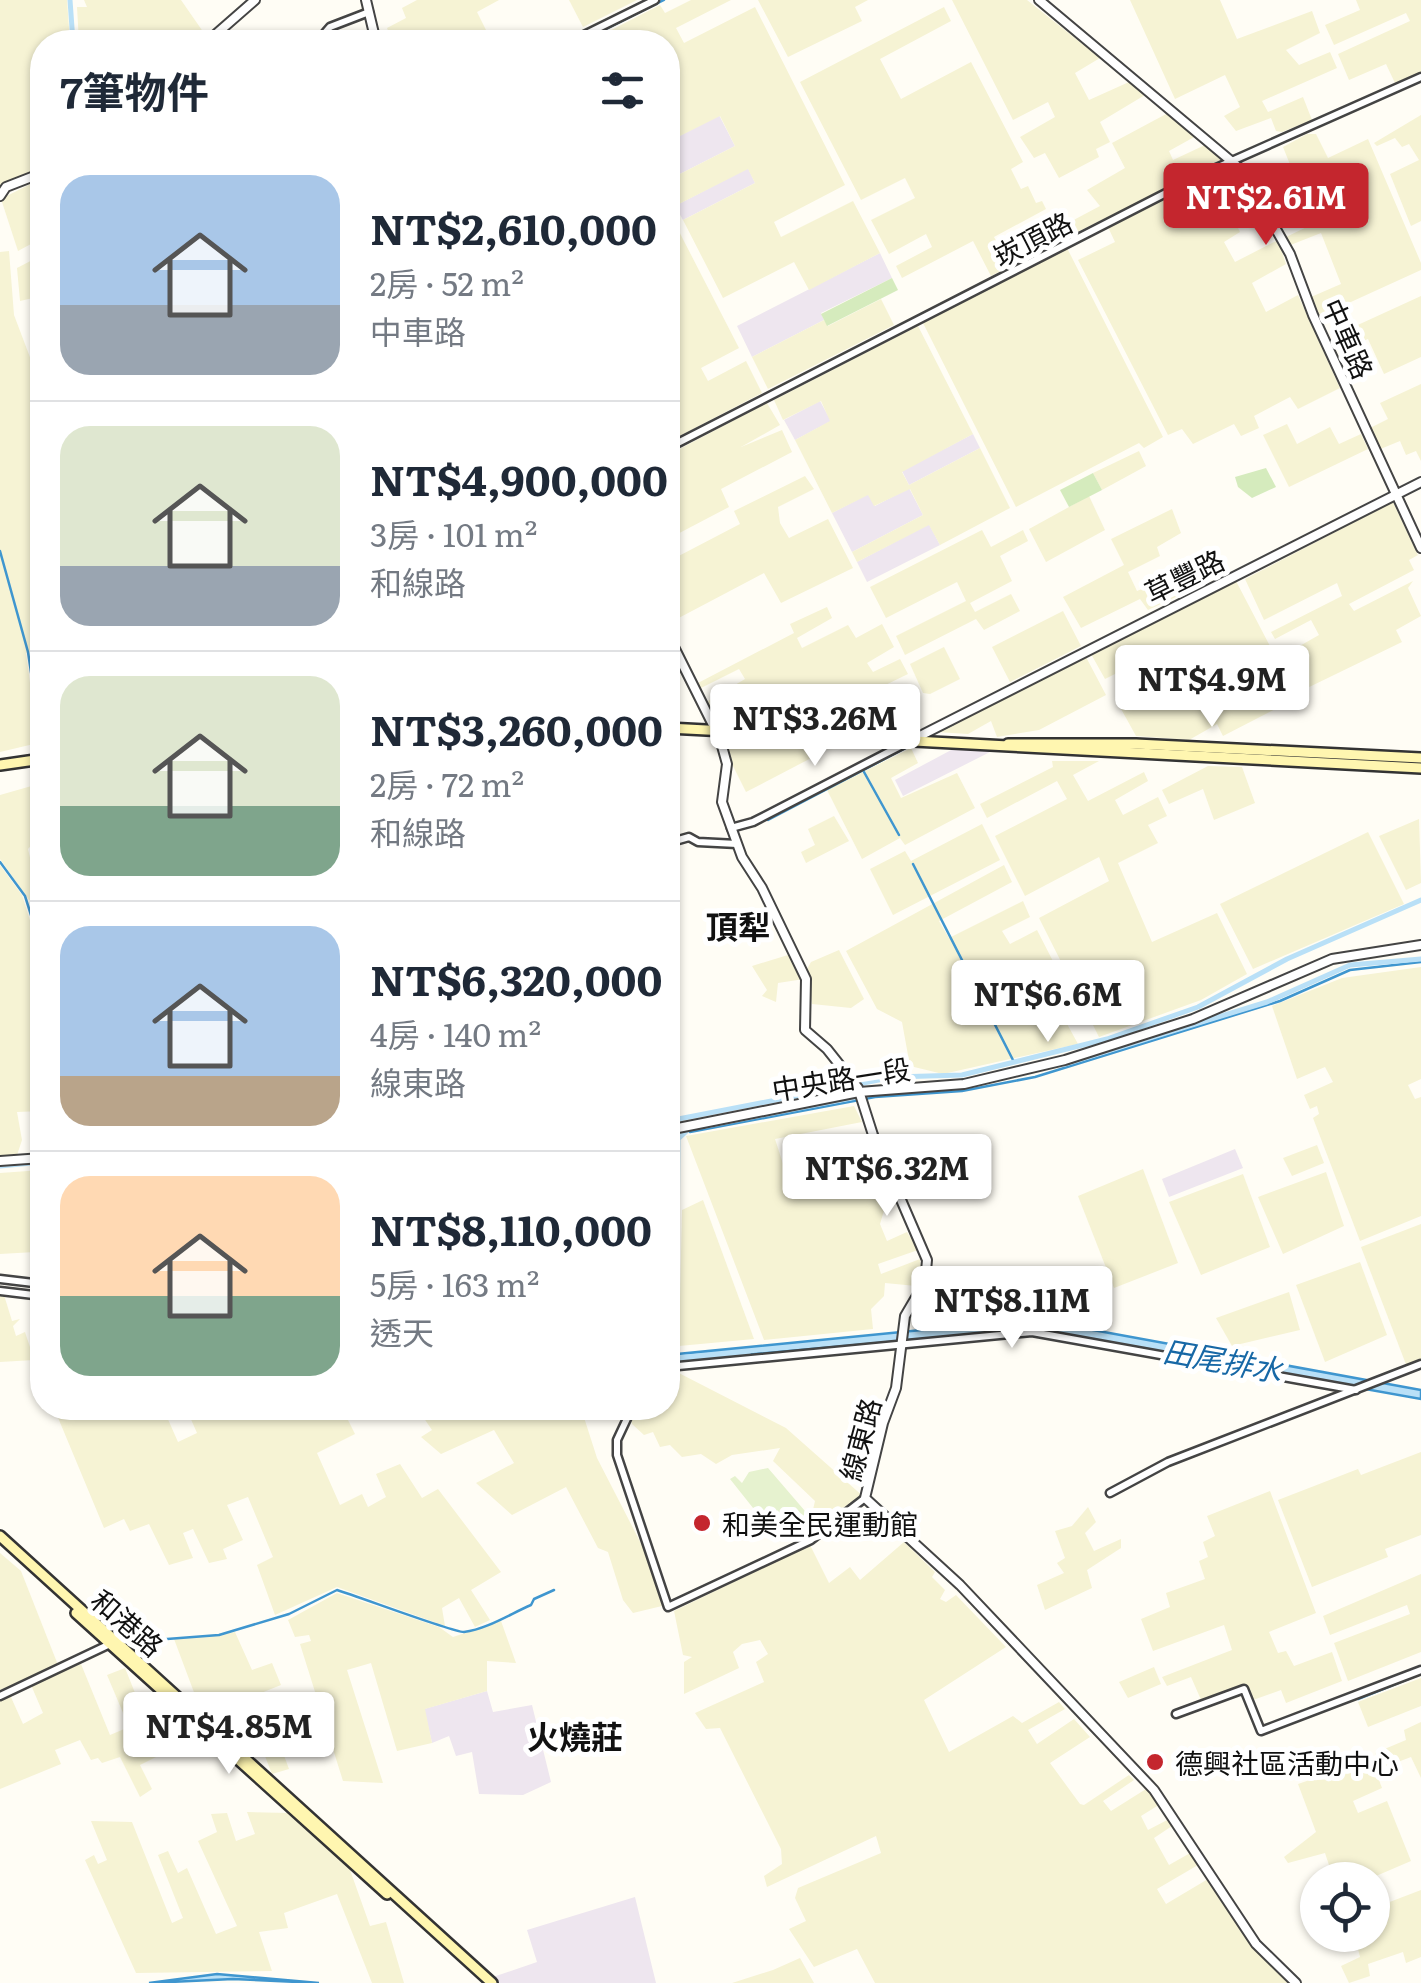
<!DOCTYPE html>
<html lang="zh-TW">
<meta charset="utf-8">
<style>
body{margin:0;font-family:Literata,"Noto Sans TC",serif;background:#f2f2f3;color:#1f2937;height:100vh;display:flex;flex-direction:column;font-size:38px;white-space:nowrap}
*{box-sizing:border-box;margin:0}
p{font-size:32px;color:#747a83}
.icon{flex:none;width:55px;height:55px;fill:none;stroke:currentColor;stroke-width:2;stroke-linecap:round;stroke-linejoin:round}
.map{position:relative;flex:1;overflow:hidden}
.sheet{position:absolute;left:30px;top:30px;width:650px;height:1390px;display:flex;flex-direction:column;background:#fff;border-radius:40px;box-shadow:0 2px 8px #0004}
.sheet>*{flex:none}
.tools{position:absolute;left:1300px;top:1862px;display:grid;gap:20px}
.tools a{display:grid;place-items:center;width:90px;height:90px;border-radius:50%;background:#fff;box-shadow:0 2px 8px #0004;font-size:50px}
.price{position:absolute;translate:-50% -85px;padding:0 22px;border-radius:10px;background:#fff;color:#222;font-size:32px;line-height:65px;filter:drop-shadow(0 2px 5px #0008)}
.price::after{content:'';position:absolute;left:50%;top:60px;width:30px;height:22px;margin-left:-15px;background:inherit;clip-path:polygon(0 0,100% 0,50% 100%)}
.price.on{background:#c4262e;color:#fff}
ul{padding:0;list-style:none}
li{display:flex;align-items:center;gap:30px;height:250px;padding:0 30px}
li+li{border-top:2px solid #e0e1e3}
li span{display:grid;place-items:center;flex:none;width:280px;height:200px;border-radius:30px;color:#555}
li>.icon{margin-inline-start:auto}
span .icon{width:120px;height:120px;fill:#fffc;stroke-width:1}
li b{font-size:42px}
h2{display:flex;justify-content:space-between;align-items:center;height:120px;padding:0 30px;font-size:42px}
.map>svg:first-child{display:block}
</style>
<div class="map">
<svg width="1421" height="1983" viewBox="0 0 1421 1983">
<rect width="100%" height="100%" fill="#fffdf5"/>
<!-- industrial -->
<g fill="#eee6ef">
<polygon points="719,115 735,146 668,180 668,142"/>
<polygon points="748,168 755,183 683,220 675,206"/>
<polygon points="880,253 892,278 821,313 824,320 752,357 737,326"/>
<polygon points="820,401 831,421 795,440 784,420"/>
<polygon points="973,434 980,448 909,485 902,471"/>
<polygon points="909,488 923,515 852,552 832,513 868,494 875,506"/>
<polygon points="929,524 940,545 867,582 857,562"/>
<polygon points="955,748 994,750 903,796 895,780"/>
<polygon points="1235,1149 1243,1168 1169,1197 1162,1179"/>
<polygon points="487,1691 493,1712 532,1705 551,1782 523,1795 479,1794 472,1752 456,1756 449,1736 432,1743 424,1709"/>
<polygon points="635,1897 656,1983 499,1983 493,1977 537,1962 527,1930"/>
</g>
<!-- farmland -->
<g fill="#f6f3d4">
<polygon points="0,0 67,0 70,42 42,42 42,169 0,189"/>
<polygon points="84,0 181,0 206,36 200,42 79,42 77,7 87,7"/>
<polygon points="417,0 499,0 477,12 492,42 383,42 391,38 387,28 406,18 402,8"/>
<polygon points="569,0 637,0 583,27"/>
<polygon points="691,0 731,0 676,28 684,43 755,7 845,185 774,222 781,237 853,201 880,253 809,290 794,262 723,298 683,220 755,183 748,169 675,206 668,180 735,146 720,116 668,142 668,42 590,41 660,5 665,13"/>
<polygon points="758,0 868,0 855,7 862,21 788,57"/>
<polygon points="952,0 1027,0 1100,58 1075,73 1089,100 1129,82 1145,95 1100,122 1110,142 1096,149 1099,157 1059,178 1045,153 1034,158 1020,137 1055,117 1048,102 1013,120"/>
<polygon points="1130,0 1220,0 1237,39 1312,11 1320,33 1286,50 1299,65 1330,52 1337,68 1262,101 1268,112 1303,97 1312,120 1282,132 1276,131 1271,118 1236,131 1224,116 1240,107 1225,75 1175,99"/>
<polygon points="1356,0 1421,0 1421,72 1395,83 1386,64 1349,80 1338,54 1410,21 1406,13 1334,45 1325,25 1360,10"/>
<polygon points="944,7 951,21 880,59 901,99 971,62 1023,162 1011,169 1021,189 1028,186 1036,203 1042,201 1046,209 994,237 999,246 1051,219 1054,225 1036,234 1043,249 991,276 973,241 902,278 896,266 932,247 926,234 889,254 871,220 915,198 905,178 861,200 800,82"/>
<polygon points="1168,113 1196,136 1169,151 1173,160 1205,145 1224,160 1069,236 1068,223 1100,206 1087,190 1125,168 1112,143"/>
<polygon points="1421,115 1421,221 1411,226 1390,174 1419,160 1409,144 1402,147 1395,138 1377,146 1374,143"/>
<polygon points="1307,134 1316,134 1328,158 1368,139 1421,263 1421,270 1318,317 1311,297 1341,284 1321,233 1288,246 1284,238 1315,223 1311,214 1280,228 1259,190 1293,172 1283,147"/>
<polygon points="1231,165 1256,203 1232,216 1240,232 1224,242 1235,262 1278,240 1286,264 1252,283 1266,312 1298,295 1340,388 1298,409 1290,397 1254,416 1259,428 1241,436 1234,424 1193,444 1182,429 1168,435 1078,260 1115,242 1108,227"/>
<polygon points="42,178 42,238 18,251 1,199"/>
<polygon points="669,212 739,348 701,368 708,381 746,361 762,393 668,442"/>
<polygon points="1067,248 1163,437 1144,448 1139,443 1016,507 923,323"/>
<polygon points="9,251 14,315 42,389 42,648 26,653 38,743 0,752 0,252"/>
<polygon points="42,255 42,296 20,301 17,268"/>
<polygon points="1421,296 1421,357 1384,374 1368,339 1355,344 1349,329"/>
<polygon points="881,299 894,325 768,389 752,357 824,320 828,326"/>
<polygon points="918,326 973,434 902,472 909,485 980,448 1010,508 940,545 929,525 857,562 852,552 923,515 910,489 874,506 868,495 832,513 795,440 830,421 821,401 783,420 774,400"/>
<polygon points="1421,384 1421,461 1416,451 1406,455 1400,441 1378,450 1368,429 1388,419 1380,403"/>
<polygon points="767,403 780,425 741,447 782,430 792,452 721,489 729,507 668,539 668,510 679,503 668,481 668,455"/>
<polygon points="1287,424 1297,444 1330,427 1339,444 1361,434 1368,449 1289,487 1263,435"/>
<polygon points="1139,451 1146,466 1102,490 1093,473"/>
<polygon points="805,476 814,489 778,507 780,523 789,538 828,519 853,568 781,603 764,573 673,621 668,608 668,577 678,571 671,560 740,524 734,511"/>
<polygon points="1089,496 1105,530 1046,562 1029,529"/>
<polygon points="1393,502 1418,555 1409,560 1414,570 1349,604 1354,611 1413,581 1408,588 1421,616 1396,630 1402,642 1301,691 1282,656 1319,635 1311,620 1275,639 1271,632 1342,596 1337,583 1264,620 1245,579"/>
<polygon points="1172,509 1181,533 1157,547 1160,556 1128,572 1137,591 1171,577 1180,595 1148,610 1140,599 1081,628 1063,597 1124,565 1111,539"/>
<polygon points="982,530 991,547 1023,530 1028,541 1000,556 1012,581 970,603 975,612 1011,594 1020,611 984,630 976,619 905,655 896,636 966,601 957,582 886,618 870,587"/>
<polygon points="1236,581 1297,698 1223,736 1217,724 1189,740 1136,736 1115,698 1152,678 1143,660 1105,679 1091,654"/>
<polygon points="827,607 832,618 797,638 802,648 848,625 856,638 882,624 894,647 867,663 873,672 900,659 908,674 838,708 825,693 787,712 780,702 766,708 761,695 713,721 703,704 745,679 739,669 701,688 696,684 794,633 790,624"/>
<polygon points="1063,611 1081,646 1010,682 992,647"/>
<polygon points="944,647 960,679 930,694 923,693 910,664"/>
<polygon points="1086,657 1106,695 1039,730 997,737 991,721 968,734 937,732"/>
<polygon points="727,740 812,742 819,754 746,792 733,766"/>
<polygon points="911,748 918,763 891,778 901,798 957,773 975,808 905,845 900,838 862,859 827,790"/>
<polygon points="1052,761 1099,761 1073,775 1088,801 1144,772 1148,781 1115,800 1123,815 1158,797 1167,816 1148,825 1158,843 1118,863 1152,942 1217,913 1247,974 1201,1000 1099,1037 1039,918 1109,881 1099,857 1025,896 995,836 1067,799 1057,781 987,818 980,804 1053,767"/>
<polygon points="1208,766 1242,767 1255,803 1214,820 1203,789 1169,804 1162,790"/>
<polygon points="42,783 42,848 36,840 28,849 39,896 29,900 0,859 0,795"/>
<polygon points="834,816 849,841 806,863 801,852 815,845 808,829"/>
<polygon points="1419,819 1421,883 1406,890 1379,836"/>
<polygon points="982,824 1000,860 893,915 870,869 905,851 911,861"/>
<polygon points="1368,832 1404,904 1253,969 1220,904"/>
<polygon points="0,865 22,895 42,959 42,1111 17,1112 22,1140 17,1155 0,1156"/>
<polygon points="1004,865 1012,882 939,921 949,938 1023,901 1030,917 1002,931 1010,944 1037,930 1057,969 984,1007 993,1024 1066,986 1081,1013 1066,1022 1078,1044 943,1074 910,1066 902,1022 877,1009 846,951"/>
<polygon points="839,950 864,999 851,1008 812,1004 807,969 811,962"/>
<polygon points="788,955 804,979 778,983 776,1002 762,996 767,990 752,966"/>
<polygon points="1421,967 1421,1079 1408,1085 1415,1099 1421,1097 1421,1216 1360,1241 1313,1118 1319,1114 1317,1106 1310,1109 1304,1095 1333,1082 1325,1067 1297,1079 1272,1006 1342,978"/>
<polygon points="854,1106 862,1122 775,1139 785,1170 834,1152 830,1140 846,1138 852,1154 872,1148 895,1200 886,1204 880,1224 887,1241 907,1232 918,1250 878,1264 881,1274 920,1259 921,1276 916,1286 885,1283 884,1296 871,1309 873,1329 764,1340 686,1136"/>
<polygon points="672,1133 674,1243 668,1312 668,1134"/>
<polygon points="1317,1145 1324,1163 1292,1176 1283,1158"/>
<polygon points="1143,1169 1178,1263 1114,1288 1078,1196"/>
<polygon points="42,1170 42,1282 35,1252 0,1254 0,1173"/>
<polygon points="1326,1172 1344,1226 1283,1254 1258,1197"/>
<polygon points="1243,1174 1270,1247 1201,1275 1169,1202"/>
<polygon points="703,1200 754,1339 679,1346 682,1210"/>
<polygon points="1421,1224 1421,1362 1407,1367 1361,1247"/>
<polygon points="1360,1262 1387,1335 1325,1362 1296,1285"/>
<polygon points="1289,1292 1300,1330 1232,1346 1216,1318"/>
<polygon points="0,1294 4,1295 12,1321 20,1319 13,1326 16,1336 25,1332 34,1359 42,1359 42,1379 34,1360 0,1362"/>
<polygon points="671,1369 786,1428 865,1498 806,1540 815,1501 773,1461 780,1448 732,1455 716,1464 701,1454 682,1457 670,1445 660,1447 653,1432 644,1435 632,1424 628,1408 668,1408"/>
<polygon points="54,1408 79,1408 83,1417 104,1408 163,1408 178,1442 197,1433 186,1408 342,1408 355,1434 317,1453 340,1505 362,1494 368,1507 386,1497 376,1474 400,1464 422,1498 438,1489 501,1572 471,1590 490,1620 475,1627 459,1598 442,1608 445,1626 337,1587 275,1615 257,1565 273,1557 248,1497 227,1505 243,1540 223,1549 227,1559 209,1563 193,1529 183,1533 193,1558 169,1565 149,1524 130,1531 124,1519 104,1528"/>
<polygon points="417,1408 581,1408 597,1458 649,1559 662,1606 633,1613 623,1600 608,1552 598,1548 566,1487 512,1515 476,1483 514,1463 494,1430 441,1454 421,1437 432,1430"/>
<polygon points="1421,1452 1421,1535 1385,1549 1388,1557 1312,1587 1278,1500 1358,1469 1361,1475"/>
<polygon points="1270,1491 1316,1613 1269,1632 1278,1653 1286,1651 1294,1666 1332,1652 1342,1681 1286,1703 1281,1690 1253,1700 1247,1685 1202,1702 1191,1677 1167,1686 1162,1677 1232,1650 1224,1625 1153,1651 1141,1619 1170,1607 1166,1593 1205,1579 1199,1561 1208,1557 1203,1542 1215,1536 1207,1516"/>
<polygon points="1088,1507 1096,1522 1085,1533 1094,1551 1121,1539 1121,1548 1087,1570 1092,1588 1045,1610 1037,1585 1064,1573 1057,1563 1065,1558 1055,1531 1072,1526"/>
<polygon points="904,1542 935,1572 932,1577 945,1590 940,1599 946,1602 956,1595 1006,1647 924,1700 949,1752 1013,1716 1022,1723 1059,1702 1065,1709 1028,1730 1037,1744 1074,1719 1090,1737 1050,1763 1080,1804 1084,1805 1129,1775 1134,1780 1103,1801 1111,1811 1146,1789 1162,1803 1141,1816 1148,1830 1171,1818 1175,1824 1154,1838 1169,1865 1192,1852 1198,1865 1157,1889 1166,1904 1208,1879 1249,1942 1290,1983 875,1983 857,1949 814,1967 789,1929 806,1921 795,1898 798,1888 881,1853 876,1836 767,1887 764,1876 782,1864 781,1849 720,1728 706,1729 695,1713 764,1682 756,1662 768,1654 760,1640 742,1644 733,1652 739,1668 684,1694 684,1662 692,1657 683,1655 674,1611 810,1545 829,1583 850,1567 860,1580"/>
<polygon points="0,1553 21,1571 58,1665 0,1690"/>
<polygon points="1421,1574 1421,1652 1348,1681 1334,1643 1410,1614 1407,1605 1330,1635 1323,1616"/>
<polygon points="337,1593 439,1627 453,1637 501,1621 516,1663 487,1661 487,1691 425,1709 432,1743 397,1751 371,1663 347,1670 383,1783 343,1781 300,1644 311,1641 309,1635 295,1637 288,1620"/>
<polygon points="235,1632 252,1670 272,1663 281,1685 261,1693 289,1769 272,1774 248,1713 220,1729 201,1711 174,1639"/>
<polygon points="81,1664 110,1735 129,1727 107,1675 125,1668 160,1755 140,1765 152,1789 140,1797 120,1757 102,1763 98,1758 91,1760 80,1740 55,1750 61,1764 0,1789 0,1700 10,1695 23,1724 43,1713 31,1685"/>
<polygon points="1154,1667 1161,1684 1128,1698 1119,1682"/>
<polygon points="1421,1678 1421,1706 1368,1727 1358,1702"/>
<polygon points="1421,1722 1421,1778 1411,1757 1382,1768 1375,1753 1406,1740 1404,1730"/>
<polygon points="1371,1759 1382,1788 1353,1801 1358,1813 1387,1801 1411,1861 1376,1876 1387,1903 1421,1890 1421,1957 1406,1963 1403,1952 1368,1964 1370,1976 1349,1983 1341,1966 1360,1957 1356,1941 1361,1935 1372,1935 1372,1880 1334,1880 1325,1853 1288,1863 1284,1857 1316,1832 1298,1784"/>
<polygon points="247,1812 289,1813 349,1867 370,1926 386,1922 404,1983 372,1983 337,1894 284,1913 288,1928 259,1932 272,1971 136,1973 85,1860 94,1855 98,1864 107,1860 91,1821 132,1822 172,1923 183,1918 158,1855 168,1851 178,1873 187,1868 216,1934 237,1926 198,1841 217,1832 211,1814 227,1813 236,1841 255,1834"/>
<polygon points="800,1958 814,1983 732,1983 773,1970"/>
</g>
<!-- green -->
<g fill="#d5ebbd">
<polygon points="892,278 898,290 827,326 821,314"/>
<polygon points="1266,468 1276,487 1252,498 1238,487 1235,477"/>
<polygon points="1093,473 1102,490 1069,507 1060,490"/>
</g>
<!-- pitch -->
<polygon fill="#e6f2cf" points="768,1468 805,1511 800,1530 780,1542 730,1479 735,1476 742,1483 749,1472"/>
<!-- water -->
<g fill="#b9e0f7" stroke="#3f96cf" stroke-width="2.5">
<polygon points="1033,1319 1421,1390 1421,1399 1031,1329 668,1362 668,1355"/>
<polygon points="217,1974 319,1983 233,1979 149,1983"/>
</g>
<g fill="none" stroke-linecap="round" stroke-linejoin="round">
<!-- stream -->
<g stroke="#3f96cf" stroke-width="2.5">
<polyline points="580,42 664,0"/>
<polyline points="1410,492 1421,487"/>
<polyline points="0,551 28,652 42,746"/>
<polyline points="1254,571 1314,540"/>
<polyline points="924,738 953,724"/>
<polyline points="864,772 899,835"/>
<polyline points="768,820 913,744"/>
<polyline points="0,862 25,896 42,950"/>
<polyline points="913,864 1014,1062"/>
<polyline points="690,1132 875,1097 962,1091 1035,1077 1280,1001 1350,970 1421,962"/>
<path d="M141,1641L219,1635L289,1614L337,1590C357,1596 455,1633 464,1632C487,1629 510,1614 531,1605L534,1599L554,1590"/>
<polyline points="1358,1699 1421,1674"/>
</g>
<!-- canal -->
<g stroke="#b9e0f7" stroke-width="5">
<polyline points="70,0 73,42"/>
<polyline points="1065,1064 1267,1002 1350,965 1421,959"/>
<polyline points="668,1121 894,1077 962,1075 1107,1039 1198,1007 1287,959 1421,900"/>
<polyline points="706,1126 872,1094"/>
<polyline points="0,1166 42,1162"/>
<polyline points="668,1334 677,1268 678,1139 690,1128"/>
</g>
<!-- river -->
<polyline stroke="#b9e0f7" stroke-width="10" points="668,1361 746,1355"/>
<!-- minor casing -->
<g stroke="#444" stroke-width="11">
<g id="minor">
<polyline points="317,42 330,27 369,12"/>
<polyline points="570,42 655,0"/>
<polyline points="668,448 1207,172 1421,77"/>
<polyline points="731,828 753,822 908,742"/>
<polyline points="668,843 689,837 698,842 737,844"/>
<polyline points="0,1279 42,1284"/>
<polyline points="0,1291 42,1296"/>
<polyline points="668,1367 1032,1332 1356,1390"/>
<polyline points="632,1408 617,1440 617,1455 668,1607 811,1540 865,1498"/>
<polyline points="1110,1493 1168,1462 1421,1364"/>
<polyline points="0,1696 110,1644"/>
<polyline points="1176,1714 1244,1689 1261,1731 1421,1670"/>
</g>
</g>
<!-- tertiary casing -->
<g stroke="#444" stroke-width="12">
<g id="tertiary">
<polyline points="366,0 376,42"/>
<polyline points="1039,0 1243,171 1290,254 1313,315 1421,548"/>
<polyline points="207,42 255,0"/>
<polyline points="0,196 6,187 42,173"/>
<polyline points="668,635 720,739 727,764 722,802 742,857 762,888 806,979 805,1030 827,1049 858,1088 873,1135 927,1260 925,1282 905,1316 896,1388 883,1423 865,1498 960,1585 1154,1790 1256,1944 1296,1983"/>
<polyline points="914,739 1421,482"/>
<polyline points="668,1130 859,1092 964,1084 1065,1060 1193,1019 1332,959 1421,945"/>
<polyline points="0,1161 42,1158"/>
</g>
</g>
<!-- secondary casing -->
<g stroke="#333" stroke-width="14">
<g id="secondary">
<polyline points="668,728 1421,768"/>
<polyline points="1008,744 1136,744 1421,758"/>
<polyline points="0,765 42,759"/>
<polyline points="0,1536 492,1983"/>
<polyline points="76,1613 387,1894"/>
</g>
</g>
<!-- minor -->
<use href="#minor" stroke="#fff" stroke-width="6"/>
<!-- tertiary -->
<use href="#tertiary" stroke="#fff" stroke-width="8"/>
<!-- secondary -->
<use href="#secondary" stroke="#fff6b0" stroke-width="9"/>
</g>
<!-- markers -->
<g fill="#c4262e" stroke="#fff" stroke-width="4">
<circle cx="702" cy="1523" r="10"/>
<circle cx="1155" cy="1762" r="10"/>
</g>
<g text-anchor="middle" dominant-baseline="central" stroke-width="10" stroke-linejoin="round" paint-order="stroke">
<!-- street labels -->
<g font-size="28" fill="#111" stroke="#fff">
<text transform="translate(1032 238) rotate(-27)">崁頂路</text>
<text transform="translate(1349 338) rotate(66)">中車路</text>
<text transform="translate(1184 575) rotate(-26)">草豐路</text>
<text transform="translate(841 1078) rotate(-9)">中央路一段</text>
<text transform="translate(859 1439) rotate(-75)">線東路</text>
<text transform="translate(128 1622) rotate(41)">和港路</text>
</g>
<!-- poi labels -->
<g font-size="28" fill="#111" stroke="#fff" text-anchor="start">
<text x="722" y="1523">和美全民運動館</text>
<text x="1175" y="1762">德興社區活動中心</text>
</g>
<!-- water labels -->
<g font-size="30" font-style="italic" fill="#1768a6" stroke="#fff">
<text transform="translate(1223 1359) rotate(10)">田尾排水</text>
</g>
<!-- quarter labels -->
<g font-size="32" font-weight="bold" fill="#111" stroke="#fff">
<text x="738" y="925">頂犁</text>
<text x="575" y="1735">火燒莊</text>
</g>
</g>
</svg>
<div class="tools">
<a><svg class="icon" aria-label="locate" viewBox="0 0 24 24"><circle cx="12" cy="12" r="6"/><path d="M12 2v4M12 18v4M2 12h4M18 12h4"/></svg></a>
</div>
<b class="price on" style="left:1266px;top:248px">NT$2.61M</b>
<b class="price" style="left:1212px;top:730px">NT$4.9M</b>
<b class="price" style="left:815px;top:769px">NT$3.26M</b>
<b class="price" style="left:1048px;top:1045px">NT$6.6M</b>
<b class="price" style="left:887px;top:1219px">NT$6.32M</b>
<b class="price" style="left:1012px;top:1351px">NT$8.11M</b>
<b class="price" style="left:229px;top:1777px">NT$4.85M</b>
<section class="sheet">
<h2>7筆物件<svg class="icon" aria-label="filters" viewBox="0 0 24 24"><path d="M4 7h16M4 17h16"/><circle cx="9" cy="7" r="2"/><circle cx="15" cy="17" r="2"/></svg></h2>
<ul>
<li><span style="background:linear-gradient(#a9c7e8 65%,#9aa5b1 0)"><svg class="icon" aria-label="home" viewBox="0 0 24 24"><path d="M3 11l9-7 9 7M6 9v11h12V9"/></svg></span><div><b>NT$2,610,000</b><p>2房 · 52 m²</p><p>中車路</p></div></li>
<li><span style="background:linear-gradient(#dfe7d0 70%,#9aa5b1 0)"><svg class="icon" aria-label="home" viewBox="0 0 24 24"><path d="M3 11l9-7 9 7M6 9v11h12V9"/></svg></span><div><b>NT$4,900,000</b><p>3房 · 101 m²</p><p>和線路</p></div></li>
<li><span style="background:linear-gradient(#dfe7d0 65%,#7fa58c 0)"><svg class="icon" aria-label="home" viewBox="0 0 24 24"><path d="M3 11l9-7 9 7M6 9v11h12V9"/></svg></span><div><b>NT$3,260,000</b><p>2房 · 72 m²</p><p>和線路</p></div></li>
<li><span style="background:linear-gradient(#a9c7e8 75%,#b9a48a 0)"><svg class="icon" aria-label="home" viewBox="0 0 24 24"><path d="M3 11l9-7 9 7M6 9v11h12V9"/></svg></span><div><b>NT$6,320,000</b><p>4房 · 140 m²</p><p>線東路</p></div></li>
<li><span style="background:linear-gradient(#ffd9b3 60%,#7fa58c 0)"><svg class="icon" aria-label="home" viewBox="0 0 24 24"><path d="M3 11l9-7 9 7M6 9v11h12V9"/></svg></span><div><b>NT$8,110,000</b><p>5房 · 163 m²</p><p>透天</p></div></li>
</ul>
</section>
</div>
